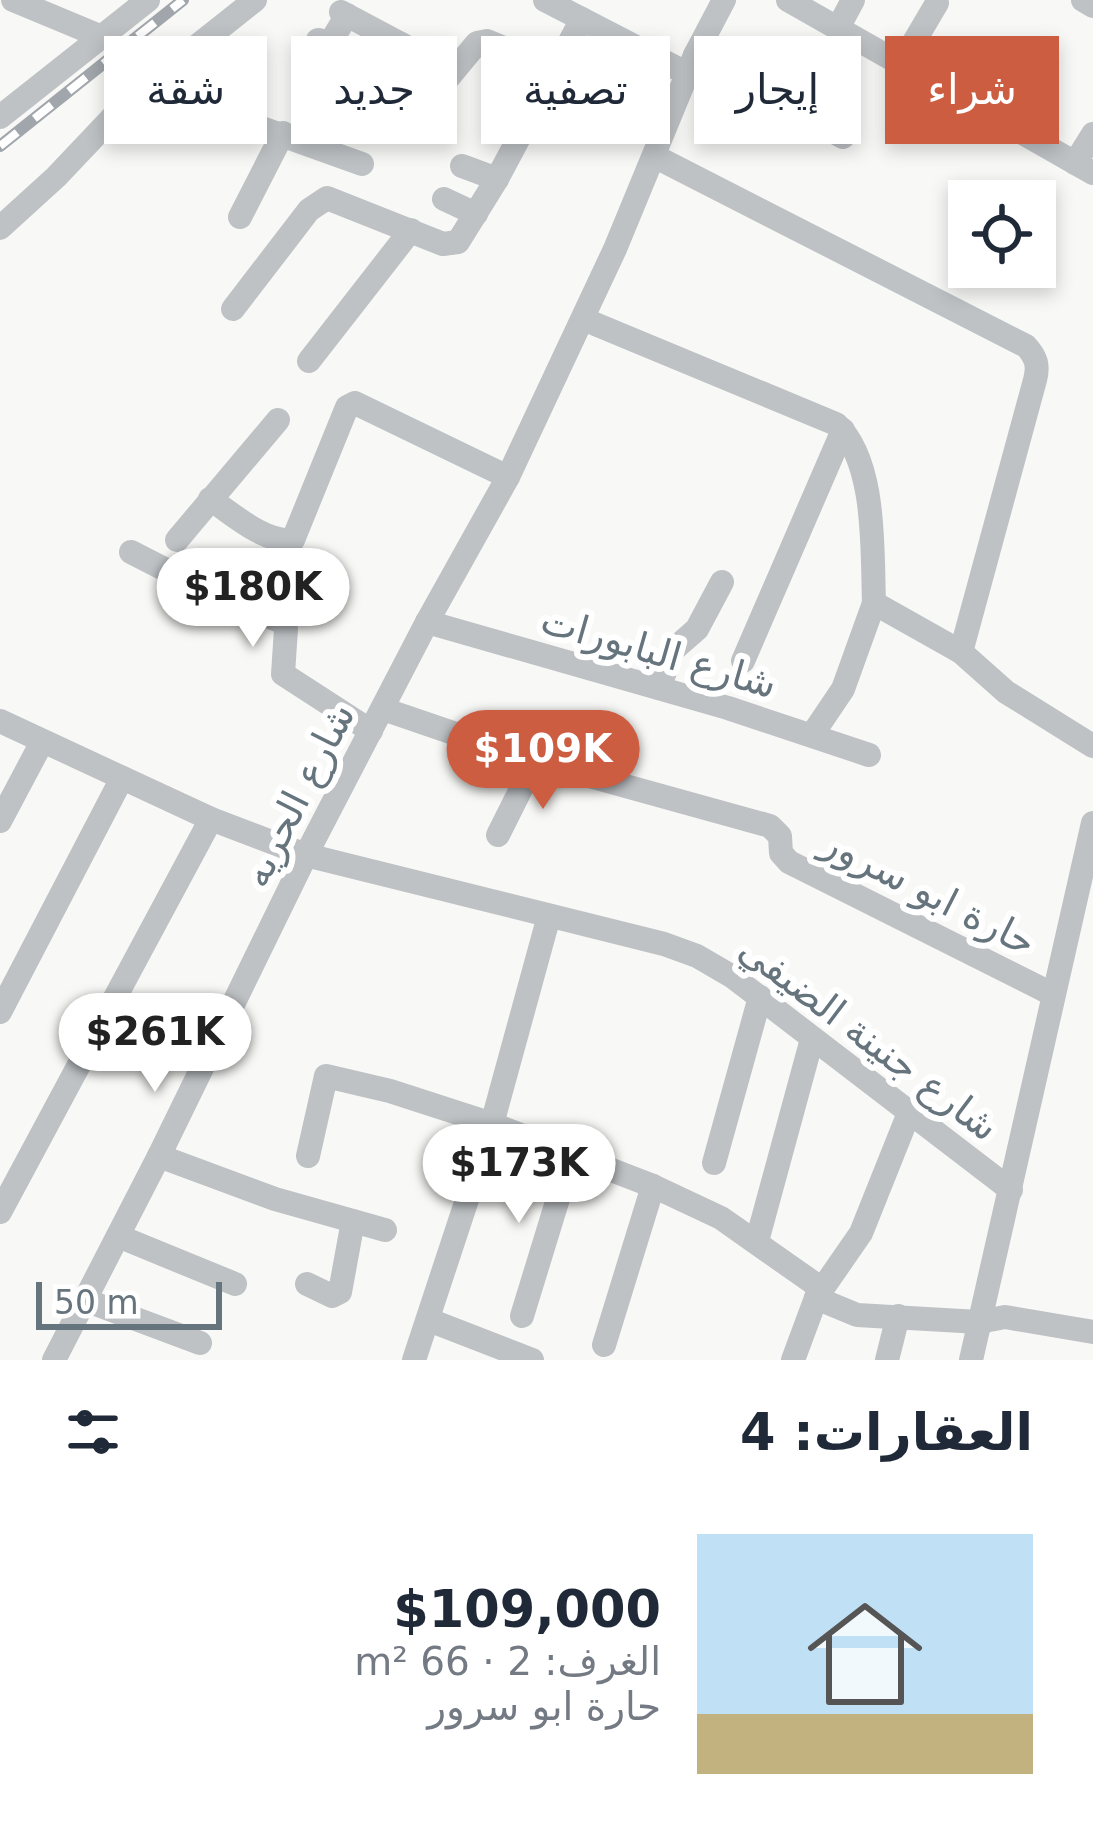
<!DOCTYPE html>
<html lang="ar">
<meta charset="utf-8">
<style>
body{margin:0;font-family:"DejaVu Sans",Cairo,sans-serif;background:#f6f6f7;color:#1f2937;direction:rtl;height:100vh;display:flex;flex-direction:column;font-size:45px;white-space:nowrap}
*{box-sizing:border-box;margin:0}
p{font-size:39px;color:#747a83}
.icon{flex:none;width:66px;height:66px;fill:none;stroke:currentColor;stroke-width:2;stroke-linecap:round;stroke-linejoin:round}
.map{position:relative;height:1360px;overflow:hidden;direction:ltr}
.side{display:flex;flex-direction:column;background:#fff;flex:1}
.side>*{flex:none}
.top-card{position:absolute;left:36px;top:36px;width:1023px;height:108px;direction:rtl;display:flex;gap:24px}
.controls{position:absolute;left:948px;top:180px;display:grid;gap:24px}
.controls a{display:grid;place-items:center;width:108px;height:108px;border-radius:0px;background:#fff;box-shadow:0 6px 18px #0003;font-size:60px}
.scale{position:absolute;left:36px;bottom:30px;width:186px;box-sizing:border-box;padding-left:12px;border:6px solid #66747d;border-top:0;font-size:33px;line-height:42px;white-space:nowrap;color:#66747d;-webkit-text-stroke:9px #fff;paint-order:stroke}
.price{position:absolute;translate:-50% -102px;padding:0 27px;border-radius:42px;background:#fff;color:#222;font-size:39px;line-height:78px;filter:drop-shadow(0 3px 6px #0008)}
.price::after{content:'';position:absolute;left:50%;top:72px;width:36px;height:27px;margin-left:-18px;background:inherit;clip-path:polygon(0 0,100% 0,50% 100%)}
.price.on{background:#cd5d41;color:#fff}
ul{padding:0;list-style:none}
li{display:flex;align-items:center;gap:36px;height:300px;padding:0 60px}
li span{display:grid;place-items:center;flex:none;width:336px;height:240px;border-radius:0px;color:#555}
li>.icon{margin-inline-start:auto}
span .icon{width:144px;height:144px;fill:#fffc;stroke-width:1}
li b{font-size:51px}
h2{display:flex;justify-content:space-between;align-items:center;height:144px;padding:0 60px;font-size:51px}
.chip{padding:0 42px;border-radius:0px;background:#fff;box-shadow:0 6px 18px #0003;font-size:42px;line-height:108px}
.chip.on{background:#cd5d41;color:#fff}
.map>svg:first-child{display:block}
</style>
<div class="map">
<svg width="1093" height="1360" viewBox="0 0 1093 1360">
<rect width="100%" height="100%" fill="#f8f8f6"/>
<g fill="none" stroke-linecap="round" stroke-linejoin="round">
<!-- street -->
<g stroke="#bec2c5" stroke-width="24">
<polyline points="13,0 102,37"/>
<polyline points="545,0 688,74"/>
<polyline points="788,0 1093,173"/>
<polyline points="1083,0 1093,6"/>
<polyline points="341,12 452,71"/>
<polyline points="838,28 853,0"/>
<polyline points="318,40 330,43 347,15"/>
<polyline points="695,55 843,137"/>
<polyline points="901,64 937,3"/>
<polyline points="385,73 401,44"/>
<polyline points="149,83 173,96 362,164"/>
<polyline points="965,101 993,48"/>
<polyline points="0,117 148,0"/>
<polyline points="414,119 477,43 487,41 553,68"/>
<path d="M654,156L1026,346C1036,357 1039,365 1035,380L961,652"/>
<polyline points="1075,163 1093,134"/>
<polyline points="462,166 497,179"/>
<polyline points="444,199 476,214"/>
<polyline points="240,217 283,133"/>
<polyline points="0,228 56,177 129,100 255,0"/>
<polyline points="233,309 309,210 327,198 443,244 458,242 497,179 582,19"/>
<path d="M583,319L836,424C877,461 872,552 874,603L961,652L1006,692L1093,746"/>
<polyline points="309,361 411,230"/>
<path d="M210,499C233,514 264,543 293,540L347,407L355,403L508,477"/>
<polyline points="177,540 278,420"/>
<polyline points="131,552 213,594 282,622 286,629 283,674 371,731"/>
<polyline points="427,622 728,708 869,755"/>
<polyline points="743,661 843,430"/>
<polyline points="659,688 673,650 697,629 722,582"/>
<polyline points="383,709 535,761 770,826 780,836 781,853 789,862 1052,994"/>
<polyline points="0,721 211,819 306,855 664,944 697,956 733,977 1011,1190"/>
<polyline points="812,735 843,689 874,603"/>
<polyline points="0,821 42,742"/>
<polyline points="498,835 535,761"/>
<polyline points="0,1012 122,778"/>
<polyline points="159,1156 275,1199 385,1230"/>
<polyline points="308,1156 326,1076 390,1091 492,1124 653,1186 721,1218 822,1289"/>
<polyline points="714,1163 760,997"/>
<polyline points="0,1212 211,819"/>
<polyline points="118,1236 235,1284"/>
<polyline points="757,1241 812,1039"/>
<polyline points="307,1284 332,1296 340,1292 353,1221"/>
<polyline points="816,1298 857,1315 979,1322 1005,1317 1093,1332"/>
<polyline points="85,1300 200,1343"/>
<polyline points="522,1316 572,1153"/>
<polyline points="429,1320 532,1360"/>
<polyline points="604,1345 653,1186"/>
<polyline points="54,1360 159,1156 306,855 427,622 508,477 615,249 695,55 724,0"/>
<polyline points="414,1360 492,1124 549,916"/>
<polyline points="793,1360 816,1298 861,1233 909,1113"/>
<polyline points="887,1360 898,1316"/>
<polyline points="971,1360 1093,823"/>
</g>
<!-- rail casing -->
<g stroke="#a0a6ab" stroke-width="12">
<polyline id="rail" points="0,146 183,0"/>
</g>
<!-- rail -->
<use href="#rail" stroke="#fff" stroke-width="8" stroke-dasharray="22" stroke-linecap="butt"/>
</g>
<g text-anchor="middle" dominant-baseline="central" stroke-width="12" stroke-linejoin="round" paint-order="stroke">
<!-- street labels -->
<g font-size="39" fill="#66747d" stroke="#fff">
<text transform="translate(659 652) rotate(16)">شارع البابورات</text>
<text transform="translate(298 795) rotate(-63)">شارع الحريه</text>
<text transform="translate(929 892) rotate(27)">حارة ابو سرور</text>
<text transform="translate(869 1038) rotate(37)">شارع جنينة الضيفي</text>
</g>
</g>
</svg>
<div class="controls">
<a><svg class="icon" aria-label="locate" viewBox="0 0 24 24"><circle cx="12" cy="12" r="6"/><path d="M12 2v4M12 18v4M2 12h4M18 12h4"/></svg></a>
</div>
<div class="scale">50 m</div>
<b class="price" style="left:253px;top:650px">$180K</b>
<b class="price on" style="left:543px;top:812px">$109K</b>
<b class="price" style="left:155px;top:1095px">$261K</b>
<b class="price" style="left:519px;top:1226px">$173K</b>
<div class="top-card">
<a class="chip on">شراء</a>
<a class="chip">إيجار</a>
<a class="chip">تصفية</a>
<a class="chip">جديد</a>
<a class="chip">شقة</a>
</div>
</div>
<section class="side">
<h2>العقارات: 4<svg class="icon" aria-label="filters" viewBox="0 0 24 24"><path d="M4 7h16M4 17h16"/><circle cx="9" cy="7" r="2"/><circle cx="15" cy="17" r="2"/></svg></h2>
<ul>
<li><span style="background:linear-gradient(#bfe0f5 75%,#c2b280 0)"><svg class="icon" aria-label="home" viewBox="0 0 24 24"><path d="M3 11l9-7 9 7M6 9v11h12V9"/></svg></span><div><b>$109,000</b><p>الغرف: 2 · 66 m²</p><p>حارة ابو سرور</p></div></li>
</ul>
</section>
